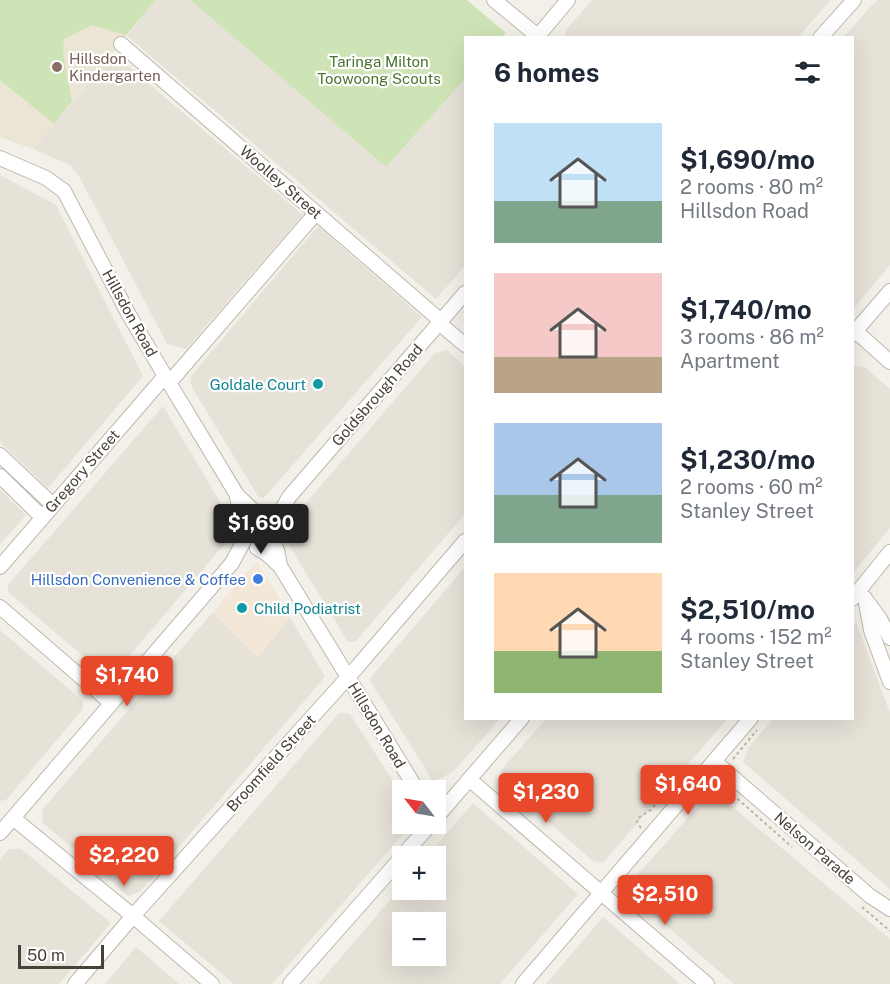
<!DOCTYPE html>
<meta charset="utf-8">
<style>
body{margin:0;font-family:"Public Sans",sans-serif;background:#f2f2f3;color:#1f2937;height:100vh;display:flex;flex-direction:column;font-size:22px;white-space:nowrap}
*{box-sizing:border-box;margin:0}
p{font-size:20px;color:#747a83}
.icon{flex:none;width:33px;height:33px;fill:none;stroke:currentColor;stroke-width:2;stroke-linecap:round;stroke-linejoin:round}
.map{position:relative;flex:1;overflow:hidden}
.panel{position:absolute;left:464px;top:36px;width:390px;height:684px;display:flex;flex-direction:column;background:#fff;border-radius:0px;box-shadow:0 6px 24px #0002}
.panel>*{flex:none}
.needle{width:39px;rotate:301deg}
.controls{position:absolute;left:392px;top:780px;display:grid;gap:12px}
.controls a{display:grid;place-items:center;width:54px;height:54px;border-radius:0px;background:#fff;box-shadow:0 6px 24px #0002;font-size:30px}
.scale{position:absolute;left:18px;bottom:15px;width:86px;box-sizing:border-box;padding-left:6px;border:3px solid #474138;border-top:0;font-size:16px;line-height:21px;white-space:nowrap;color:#474138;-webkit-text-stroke:4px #fff;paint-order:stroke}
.price{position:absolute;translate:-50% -51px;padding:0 14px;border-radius:6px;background:#e8492b;color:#fff;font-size:20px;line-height:39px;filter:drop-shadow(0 2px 3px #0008)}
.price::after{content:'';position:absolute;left:50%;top:36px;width:18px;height:14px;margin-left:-9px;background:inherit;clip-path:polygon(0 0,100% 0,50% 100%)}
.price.selected{background:#222;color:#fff}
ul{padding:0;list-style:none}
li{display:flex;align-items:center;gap:18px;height:150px;padding:0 30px}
li span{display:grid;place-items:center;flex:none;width:168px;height:120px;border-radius:0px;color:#555}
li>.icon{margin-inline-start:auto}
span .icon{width:72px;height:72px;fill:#fffc;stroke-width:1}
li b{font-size:26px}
h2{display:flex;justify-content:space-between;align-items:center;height:72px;padding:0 30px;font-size:26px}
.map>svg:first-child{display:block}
</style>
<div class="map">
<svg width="890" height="984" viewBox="0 0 890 984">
<rect width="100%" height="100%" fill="#f3f0e9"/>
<!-- residential -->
<g fill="#e7e2d8" fill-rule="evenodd">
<polygon points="156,0 190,0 386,167 465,79 465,266 436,299 127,36"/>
<polygon points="592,0 831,0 798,37 565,37 566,30"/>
<polygon points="878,0 890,0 890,265 854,308 852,306 852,38 844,37 869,8"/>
<polygon points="113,53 303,215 186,349 167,344 80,178 70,165 33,149"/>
<polygon points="0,175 56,205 143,376 48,488 0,442"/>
<polygon points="318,226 422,317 264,498 259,498 193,389 190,382 191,376"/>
<polygon points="447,350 465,367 465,514 356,641 348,642 281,532 435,353"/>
<polygon points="853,366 865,367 890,389 890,528 852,574"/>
<polygon points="163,406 235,527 234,533 113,675 105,675 8,592 8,585"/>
<polygon points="0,490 26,515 0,544"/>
<polygon points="465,567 465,718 500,719 452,773 433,781 370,680 371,677"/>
<polygon points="213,612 258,657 290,617 325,677 141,891 128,896 43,823 42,810"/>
<polygon points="856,622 890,713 890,889 743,762 749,747 773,719 852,718 852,627"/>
<polygon points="0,630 83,701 83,709 6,800 0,801"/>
<polygon points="339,713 350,714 402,795 402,824 412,824 272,984 234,984 159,921"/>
<polygon points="546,719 546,718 727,719 603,863 593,861 505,784 501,777 501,770"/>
<polygon points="715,792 890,939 890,984 734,984 628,893 627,889 631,882 710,793"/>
<path d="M473,803L578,894L500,984H318L402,886V890H435V856H427ZM402,922H435V956H402Z"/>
<polygon points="9,849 21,849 111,923 59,984 0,984 0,860"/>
<polygon points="603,917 680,984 546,984"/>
<polygon points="136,947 179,984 105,984"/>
</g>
<!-- commercial -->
<polygon fill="#f3e7d7" points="255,563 258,563 290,617 258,657 213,612"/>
<!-- education -->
<polygon fill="#ebe5d5" points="70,0 156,0 33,149 0,137 0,81"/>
<!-- green -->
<g fill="#cfe4b6">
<polygon points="0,0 156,0 126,35 92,25 64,39 63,55 72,101 54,124 0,80"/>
<polygon points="190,0 467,0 506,33 501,37 465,38 465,79 386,167"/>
</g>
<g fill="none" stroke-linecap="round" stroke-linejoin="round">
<!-- minor casing -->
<g stroke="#beb8ad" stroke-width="16">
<g id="minor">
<polyline points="494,0 540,38"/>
<polyline points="538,36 568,0"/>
<polyline points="820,38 854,0"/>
<polyline points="121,44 441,321"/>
<polyline points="0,158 46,178 64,191 128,313 165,376 237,495 259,516"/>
<polyline points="439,323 465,345"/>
<polyline points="852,328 890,362"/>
<polyline points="852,335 890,291"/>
<polyline points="169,383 316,213"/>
<polyline points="0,455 53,505"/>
<polyline points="0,476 42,517"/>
<polyline points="237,497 240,510 249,529"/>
<polyline points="269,533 289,497 465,293"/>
<polyline points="269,535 277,550 280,566"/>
<polyline points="257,548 267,554 280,566 417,790"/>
<polyline points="0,567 165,376"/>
<polyline points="865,598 871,630 890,682"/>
<polyline points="852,599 890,552"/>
<polyline points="866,600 880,619 890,638"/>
<polyline points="0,607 111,703"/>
<polyline points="714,761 870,896 890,909"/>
<polyline points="469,779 707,984"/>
<polyline points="13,818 133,916 212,984"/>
<polyline points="435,819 522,718"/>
<polyline points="0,833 232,563 248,533"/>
<polyline points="402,856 431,824"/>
<polyline points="75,984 133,916 358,666 465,541"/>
<polyline points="290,984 402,857"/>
<polyline points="523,984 751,718"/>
</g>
</g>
<!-- path -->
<g stroke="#bfb49f" stroke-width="2" stroke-dasharray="3 3" stroke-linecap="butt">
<polyline points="733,759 757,730"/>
<polyline points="715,779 792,847"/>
<polyline points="641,828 637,822 638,818 651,810 666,792"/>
<polyline points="862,907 890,931"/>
</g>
<!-- minor -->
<use href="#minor" stroke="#fff" stroke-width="14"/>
</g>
<!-- markers -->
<circle fill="#8d6e63" stroke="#fff" stroke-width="2" cx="57" cy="67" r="6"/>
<g fill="#0f9aa8" stroke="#fff" stroke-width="2">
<circle cx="318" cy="384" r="6"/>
<circle cx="242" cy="608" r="6"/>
</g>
<circle fill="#3f7fe0" stroke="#fff" stroke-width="2" cx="258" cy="579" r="6"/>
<g text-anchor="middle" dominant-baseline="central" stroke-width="4.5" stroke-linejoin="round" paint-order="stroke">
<!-- education labels -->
<g font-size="15" fill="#785e54" stroke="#fff" text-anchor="start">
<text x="69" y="58">Hillsdon<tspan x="69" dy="17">Kindergarten</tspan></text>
</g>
<!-- park labels -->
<g font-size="15" fill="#497430" stroke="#fff">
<text x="379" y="61">Taringa Milton<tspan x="379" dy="17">Toowoong Scouts</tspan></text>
</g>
<!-- street labels -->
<g font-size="15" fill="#474138" stroke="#fff">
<text transform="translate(281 182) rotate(41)">Woolley Street</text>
<text transform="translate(130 313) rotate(61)">Hillsdon Road</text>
<text transform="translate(377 395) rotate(-49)">Goldsbrough Road</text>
<text transform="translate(82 471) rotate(-49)">Gregory Street</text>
<text transform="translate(377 725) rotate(59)">Hillsdon Road</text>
<text transform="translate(271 763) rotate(-48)">Broomfield Street</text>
<text transform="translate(815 848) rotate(41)">Nelson Parade</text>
</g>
<!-- culture labels -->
<g font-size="15" fill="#0d838f" stroke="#fff" text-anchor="end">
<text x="306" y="384">Goldale Court</text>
<text x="254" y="608" text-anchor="start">Child Podiatrist</text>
</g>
<!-- shop labels -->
<g font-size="15" fill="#366cbe" stroke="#fff" text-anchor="end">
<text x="246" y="579">Hillsdon Convenience &amp; Coffee</text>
</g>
</g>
</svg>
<div class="controls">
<a><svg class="needle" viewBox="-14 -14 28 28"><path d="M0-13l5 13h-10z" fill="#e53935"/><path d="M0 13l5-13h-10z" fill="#747a83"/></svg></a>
<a>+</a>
<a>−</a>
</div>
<div class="scale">50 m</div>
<b class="price selected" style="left:261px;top:555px">$1,690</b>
<b class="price" style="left:127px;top:707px">$1,740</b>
<b class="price" style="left:688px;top:816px">$1,640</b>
<b class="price" style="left:546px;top:824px">$1,230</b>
<b class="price" style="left:124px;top:887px">$2,220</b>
<b class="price" style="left:665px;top:926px">$2,510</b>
<section class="panel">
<h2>6 homes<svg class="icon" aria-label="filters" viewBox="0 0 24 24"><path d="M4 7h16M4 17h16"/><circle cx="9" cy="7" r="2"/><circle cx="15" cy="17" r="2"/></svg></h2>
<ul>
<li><span style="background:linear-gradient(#bfe0f5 65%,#7fa58c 0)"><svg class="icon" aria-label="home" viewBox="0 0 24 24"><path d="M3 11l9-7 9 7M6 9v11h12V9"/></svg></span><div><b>$1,690/mo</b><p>2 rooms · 80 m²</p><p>Hillsdon Road</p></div></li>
<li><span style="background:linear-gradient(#f6c9c9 70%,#b9a48a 0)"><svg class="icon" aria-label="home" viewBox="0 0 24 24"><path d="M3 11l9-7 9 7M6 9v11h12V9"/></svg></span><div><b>$1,740/mo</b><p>3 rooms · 86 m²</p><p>Apartment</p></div></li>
<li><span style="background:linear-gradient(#a9c7e8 60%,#7fa58c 0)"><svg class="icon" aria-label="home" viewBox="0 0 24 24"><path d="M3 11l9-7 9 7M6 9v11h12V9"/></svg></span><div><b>$1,230/mo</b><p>2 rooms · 60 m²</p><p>Stanley Street</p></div></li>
<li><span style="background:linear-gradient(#ffd9b3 65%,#8fb573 0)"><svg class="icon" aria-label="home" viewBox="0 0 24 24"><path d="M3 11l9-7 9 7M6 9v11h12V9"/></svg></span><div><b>$2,510/mo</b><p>4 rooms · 152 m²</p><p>Stanley Street</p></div></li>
</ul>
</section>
</div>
